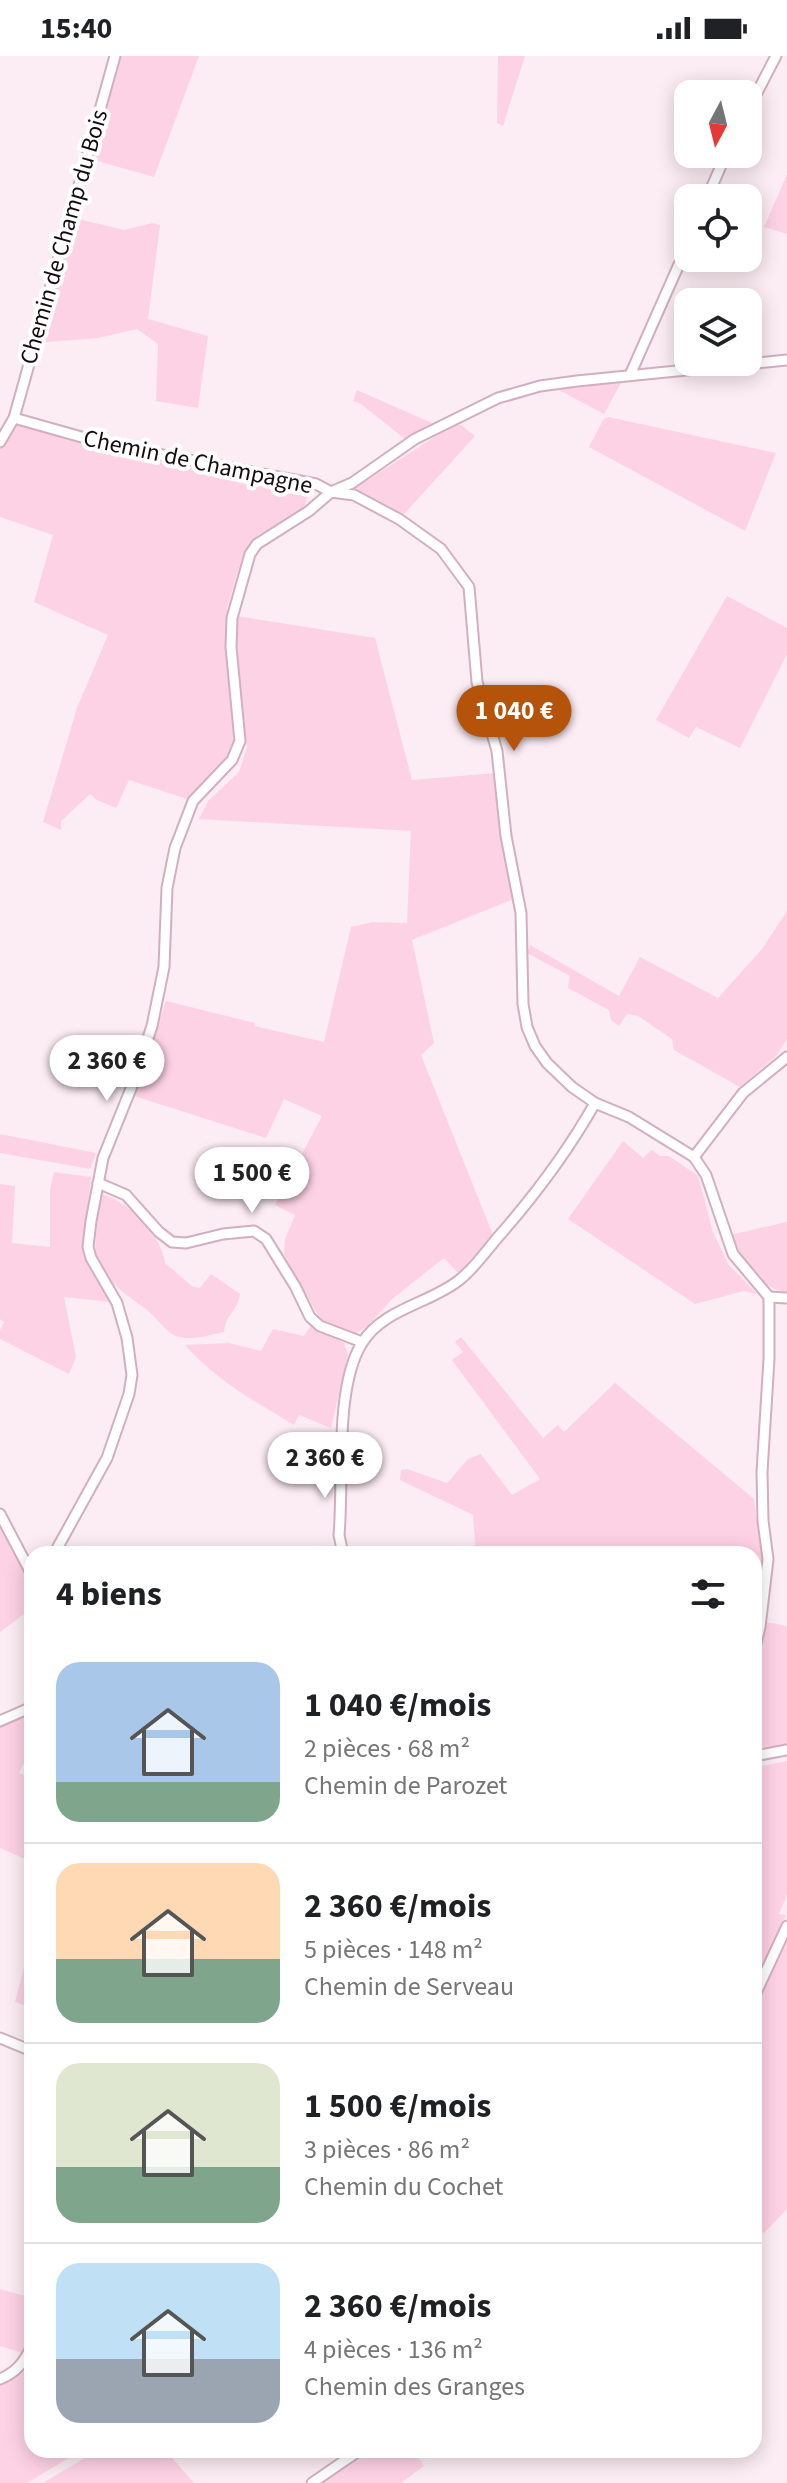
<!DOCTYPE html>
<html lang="fr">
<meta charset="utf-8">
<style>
body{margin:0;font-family:"Source Sans 3",sans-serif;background:#f2f2f2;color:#202124;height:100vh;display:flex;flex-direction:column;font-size:30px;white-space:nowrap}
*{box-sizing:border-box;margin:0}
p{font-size:26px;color:#757577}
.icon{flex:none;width:44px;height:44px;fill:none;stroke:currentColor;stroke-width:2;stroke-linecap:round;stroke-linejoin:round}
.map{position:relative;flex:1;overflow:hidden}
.sheet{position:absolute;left:24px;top:1490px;width:738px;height:912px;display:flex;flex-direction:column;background:#fff;border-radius:24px;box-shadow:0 4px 20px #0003}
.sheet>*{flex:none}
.needle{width:52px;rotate:187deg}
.tools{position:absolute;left:674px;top:24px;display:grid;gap:16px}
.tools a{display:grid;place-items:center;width:88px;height:88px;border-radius:16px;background:#fff;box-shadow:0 4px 20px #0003;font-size:40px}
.price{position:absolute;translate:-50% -68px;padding:0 18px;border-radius:28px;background:#fff;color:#222;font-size:26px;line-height:52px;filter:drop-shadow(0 2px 4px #0008)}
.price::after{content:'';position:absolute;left:50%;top:48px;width:24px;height:18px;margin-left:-12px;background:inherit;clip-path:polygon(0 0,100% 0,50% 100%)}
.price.selected{background:#b45309;color:#fff}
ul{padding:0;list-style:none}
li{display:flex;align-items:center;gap:24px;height:200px;padding:0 32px}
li+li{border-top:2px solid #e0e0e0}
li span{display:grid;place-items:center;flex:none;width:224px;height:160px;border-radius:24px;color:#555}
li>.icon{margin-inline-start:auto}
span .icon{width:96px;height:96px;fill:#fffc;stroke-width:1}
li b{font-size:34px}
h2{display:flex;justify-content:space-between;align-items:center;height:96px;padding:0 32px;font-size:34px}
.status{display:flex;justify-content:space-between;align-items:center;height:56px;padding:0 40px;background:#fff;direction:ltr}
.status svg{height:22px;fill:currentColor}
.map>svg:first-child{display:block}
</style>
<div class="status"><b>15:40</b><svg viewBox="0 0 49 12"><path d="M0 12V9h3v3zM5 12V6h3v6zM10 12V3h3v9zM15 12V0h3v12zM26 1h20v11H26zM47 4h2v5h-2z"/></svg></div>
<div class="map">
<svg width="787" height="2427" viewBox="0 0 787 2427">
<rect width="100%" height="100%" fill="#fcecf3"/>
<!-- green -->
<g fill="#fdd2e5">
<polygon points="115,0 199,0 154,121 87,102"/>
<polygon points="498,0 525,0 503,70 497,67"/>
<polygon points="787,119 787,178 764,171"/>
<polygon points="70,161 124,174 153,167 160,169 148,263 208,280 198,352 156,345 158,288 137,273 98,282 34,287"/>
<polygon points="602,327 621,327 604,358 555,332"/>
<polygon points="357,334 432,367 405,383 361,348 353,345"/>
<polygon points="608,361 776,397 745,475 589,391 603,364"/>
<polygon points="14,362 35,370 283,421 309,435 304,453 258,479 242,502 227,552 228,590 240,685 232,704 193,745 129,724 116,752 97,744 90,738 61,765 61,774 43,766 77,652 108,579 34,546 53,479 0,461 0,386"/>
<polygon points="455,368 461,369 475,380 404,458 355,432"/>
<polygon points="727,540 787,572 787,598 740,692 696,671 689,682 656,664"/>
<polygon points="237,560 375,582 412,724 496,717 514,843 412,884 434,987 421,999 493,1179 458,1217 444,1202 392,1243 366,1272 353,1278 320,1263 284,1199 285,1183 295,1159 275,1149 322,1060 284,1043 266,1082 134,1040 166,945 255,967 254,970 324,986 351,871 373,866 407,867 411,775 199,763 208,745 239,716 247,692 233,579"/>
<polygon points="787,855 787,983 776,1000 740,1031 674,994 672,983 638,960 627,958 619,970 611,964 609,954 568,932 570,920 527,897 530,889 619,940 640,901 718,942 762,893"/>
<polygon points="0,1078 96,1097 90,1113 0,1097"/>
<polygon points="623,1085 643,1102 652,1094 660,1100 669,1100 698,1120 713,1176 728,1208 757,1238 744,1235 695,1248 568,1163"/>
<polygon points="54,1116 91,1121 84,1198 110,1246 64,1241 76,1301 69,1318 0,1283 0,1274 4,1266 0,1263 0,1128 15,1130 12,1187 50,1191 50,1134"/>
<path d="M102,1138C128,1145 162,1180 165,1207L193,1231L200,1232L211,1218L240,1238C237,1257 226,1257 224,1276C207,1279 184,1288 169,1276C161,1269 155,1260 147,1254C89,1212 90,1208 102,1138Z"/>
<path d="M787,1166V1236C760,1234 740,1202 730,1179Z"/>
<path d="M311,1269L344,1287L348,1299L331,1372L299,1359L294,1369C254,1345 216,1324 185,1289L229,1287L261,1295L273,1273L304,1280Z"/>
<polygon points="461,1281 543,1382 558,1369 564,1376 615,1327 754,1443 762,1502 754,1570 754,1498 476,1498 473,1459 400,1424 401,1414 407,1413 447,1427 468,1403 481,1398 512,1439 540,1423 452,1304 463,1296 455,1286"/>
<polygon points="0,1470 32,1532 32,1552 0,1576"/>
<polygon points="766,1566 787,1570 787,1690 764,1691 754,1686 754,1642"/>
<polygon points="32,1656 32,1691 19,1717 32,1722 32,1806 0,1792 0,1670"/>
<polygon points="787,1705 787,1839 779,1858 786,1859 754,1929 754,1714 757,1711"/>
<polygon points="787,1886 787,2153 764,2177 754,2172 754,1954"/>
<polygon points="25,1908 32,1911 32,1991 25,1989 25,1985 29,1951 15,1946"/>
<polygon points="0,2233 25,2240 32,2245 32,2272 26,2298 0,2290"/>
<polygon points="32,2301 32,2394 82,2394 27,2427 0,2427 0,2326 21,2317"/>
<polygon points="98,2394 165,2394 194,2427 43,2427"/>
<polygon points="368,2394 414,2394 424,2410 401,2427 321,2427"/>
</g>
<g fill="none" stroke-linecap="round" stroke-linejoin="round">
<!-- minor casing -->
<g stroke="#d2afbf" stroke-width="13">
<g id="minor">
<polyline points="748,54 776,0"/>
<polyline points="707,142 726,98"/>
<polyline points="630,319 688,188"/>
<polyline points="14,362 110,389 316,428 331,436 352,427 415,383 498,342 540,330 577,325 787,304"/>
<polyline points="0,386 14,362 115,0"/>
<polyline points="694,1101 743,1037 787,1001"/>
<polyline points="98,1127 126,1139 159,1176 172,1186 186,1187 223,1178 254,1175 266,1183 295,1230 310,1261 320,1270 362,1286"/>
<polyline points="769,1241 787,1242"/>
<polyline points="0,1458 32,1519"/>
<polyline points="54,1498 107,1402 129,1338 132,1319 127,1282 117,1247 91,1202 88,1191 91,1165 103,1102 132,1030 152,970 164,911 167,832 175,792 193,745 232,704 240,685 231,591 232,562 250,498 257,488 309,455 331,436 354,439 399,463 441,493 469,531 477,626 497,695 506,780 521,857 523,948 527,971 535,990 547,1007 572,1031 595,1047 629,1061 694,1101 706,1119 733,1198 769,1241 769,1303 762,1416 763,1465 768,1503 760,1571 754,1596"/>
<path d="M343,1498L339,1479C344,1425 334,1332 362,1287C383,1253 428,1248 458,1225C474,1213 486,1195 499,1180C535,1139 568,1095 595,1047"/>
<polyline points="0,1665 32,1651"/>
<polyline points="754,1700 787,1694"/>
<polyline points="754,1941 787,1870"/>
<polyline points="0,1982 32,1995"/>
<path d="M0,2323C17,2316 24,2306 32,2290"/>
<polyline points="312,2427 360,2394"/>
</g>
</g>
<!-- minor -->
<use href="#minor" stroke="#fff" stroke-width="9"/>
</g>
<g text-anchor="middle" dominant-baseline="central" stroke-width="8" stroke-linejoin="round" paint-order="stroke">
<!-- street labels -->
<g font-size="24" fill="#160a10" stroke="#fff">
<text transform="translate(64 181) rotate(-74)">Chemin de Champ du Bois</text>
<text transform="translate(198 406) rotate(12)">Chemin de Champagne</text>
</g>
</g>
</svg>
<div class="tools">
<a><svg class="needle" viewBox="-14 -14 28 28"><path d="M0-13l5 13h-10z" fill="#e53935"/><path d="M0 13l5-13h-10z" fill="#757577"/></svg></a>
<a><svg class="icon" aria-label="locate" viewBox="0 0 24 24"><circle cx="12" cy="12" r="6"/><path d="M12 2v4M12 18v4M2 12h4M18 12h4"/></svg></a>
<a><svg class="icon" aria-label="layers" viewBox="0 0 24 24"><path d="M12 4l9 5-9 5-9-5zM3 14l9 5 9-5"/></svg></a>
</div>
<b class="price selected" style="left:514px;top:697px">1 040 €</b>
<b class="price" style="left:107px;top:1047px">2 360 €</b>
<b class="price" style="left:252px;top:1159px">1 500 €</b>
<b class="price" style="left:325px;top:1444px">2 360 €</b>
<section class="sheet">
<h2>4 biens<svg class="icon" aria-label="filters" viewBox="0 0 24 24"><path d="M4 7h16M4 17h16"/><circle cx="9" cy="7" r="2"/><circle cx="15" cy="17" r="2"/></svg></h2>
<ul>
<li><span style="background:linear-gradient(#a9c7e8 75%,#7fa58c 0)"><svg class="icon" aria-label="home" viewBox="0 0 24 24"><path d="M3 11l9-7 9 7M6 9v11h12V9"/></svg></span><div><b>1 040 €/mois</b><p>2 pièces · 68 m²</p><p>Chemin de Parozet</p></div></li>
<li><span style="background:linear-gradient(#ffd9b3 60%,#7fa58c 0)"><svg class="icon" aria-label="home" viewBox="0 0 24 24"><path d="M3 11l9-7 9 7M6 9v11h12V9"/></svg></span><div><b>2 360 €/mois</b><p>5 pièces · 148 m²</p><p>Chemin de Serveau</p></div></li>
<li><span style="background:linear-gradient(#dfe7d0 65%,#7fa58c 0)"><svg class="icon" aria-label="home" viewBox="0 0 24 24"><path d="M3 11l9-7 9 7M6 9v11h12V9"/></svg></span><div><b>1 500 €/mois</b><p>3 pièces · 86 m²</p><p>Chemin du Cochet</p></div></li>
<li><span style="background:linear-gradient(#bfe0f5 60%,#9aa5b1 0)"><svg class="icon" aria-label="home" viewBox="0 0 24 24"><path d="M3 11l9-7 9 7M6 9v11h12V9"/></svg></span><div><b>2 360 €/mois</b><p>4 pièces · 136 m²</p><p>Chemin des Granges</p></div></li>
</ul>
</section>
</div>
